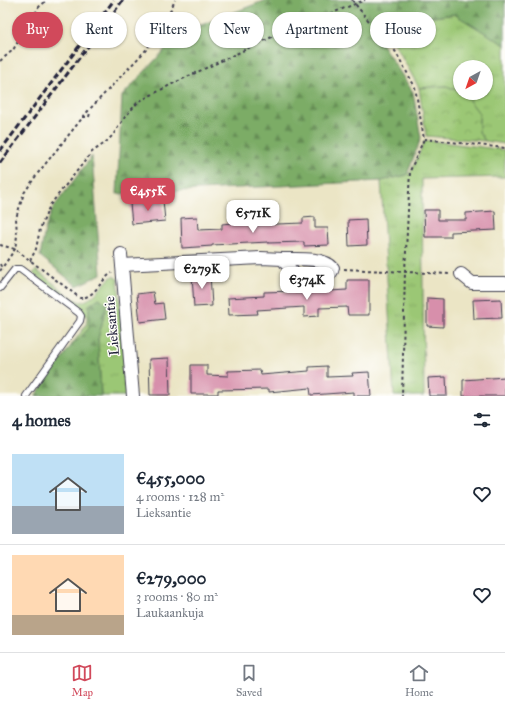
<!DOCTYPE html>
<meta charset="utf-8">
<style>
body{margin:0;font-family:"IM FELL Great Primer",serif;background:#f2f2f3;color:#1f2937;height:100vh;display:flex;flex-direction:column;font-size:15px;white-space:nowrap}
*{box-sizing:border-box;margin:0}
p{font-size:13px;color:#747a83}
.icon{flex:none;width:22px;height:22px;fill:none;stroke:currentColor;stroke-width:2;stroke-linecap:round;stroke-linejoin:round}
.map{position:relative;height:396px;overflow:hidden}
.details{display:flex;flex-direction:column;background:#fff;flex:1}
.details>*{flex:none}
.top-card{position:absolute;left:12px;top:12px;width:481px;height:36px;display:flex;gap:8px}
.needle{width:26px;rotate:220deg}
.controls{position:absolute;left:453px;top:60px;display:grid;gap:8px}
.controls a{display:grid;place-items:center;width:40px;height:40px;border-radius:50%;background:#fff;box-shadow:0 1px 3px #0004;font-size:20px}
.price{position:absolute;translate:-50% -34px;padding:0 9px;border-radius:8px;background:#fff;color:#222;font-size:13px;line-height:26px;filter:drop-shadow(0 1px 2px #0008)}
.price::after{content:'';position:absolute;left:50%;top:24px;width:12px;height:9px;margin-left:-6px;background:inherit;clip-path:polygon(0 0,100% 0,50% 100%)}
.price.on{background:#d1495b;color:#fff}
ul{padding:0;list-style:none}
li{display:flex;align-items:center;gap:12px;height:100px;padding:0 12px}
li+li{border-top:1px solid #e0e1e3}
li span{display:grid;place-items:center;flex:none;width:112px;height:80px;border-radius:0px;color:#555}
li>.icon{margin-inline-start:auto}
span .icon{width:48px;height:48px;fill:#fffc;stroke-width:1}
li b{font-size:17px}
h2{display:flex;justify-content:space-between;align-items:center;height:48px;padding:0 12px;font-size:17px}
.tag{padding:0 14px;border-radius:18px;background:#fff;box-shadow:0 1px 3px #0004;font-size:14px;line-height:36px}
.tag.on{background:#d1495b;color:#fff}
.dock{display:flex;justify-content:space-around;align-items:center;height:56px;border-top:1px solid #e0e1e3;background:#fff;font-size:11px;color:#747a83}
.dock a{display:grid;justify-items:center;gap:2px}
.dock .on{color:#d1495b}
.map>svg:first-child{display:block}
</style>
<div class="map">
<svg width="505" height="396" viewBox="0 0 505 396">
<defs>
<pattern id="grass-tufts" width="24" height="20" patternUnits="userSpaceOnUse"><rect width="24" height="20" fill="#9bc774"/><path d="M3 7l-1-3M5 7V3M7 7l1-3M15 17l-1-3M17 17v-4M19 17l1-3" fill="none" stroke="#85ab65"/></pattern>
<pattern id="forest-firs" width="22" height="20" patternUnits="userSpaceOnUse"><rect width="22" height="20" fill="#7cac66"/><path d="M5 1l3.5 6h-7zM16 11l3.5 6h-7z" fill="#658c55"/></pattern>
<pattern id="park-crowns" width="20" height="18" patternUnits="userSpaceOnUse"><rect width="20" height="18" fill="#9bc774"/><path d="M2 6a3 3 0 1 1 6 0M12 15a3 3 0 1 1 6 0" fill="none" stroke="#85ab65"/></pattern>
</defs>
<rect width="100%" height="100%" fill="#fdfcf7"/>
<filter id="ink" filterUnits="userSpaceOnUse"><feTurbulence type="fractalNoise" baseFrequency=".025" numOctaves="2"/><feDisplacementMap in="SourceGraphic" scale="8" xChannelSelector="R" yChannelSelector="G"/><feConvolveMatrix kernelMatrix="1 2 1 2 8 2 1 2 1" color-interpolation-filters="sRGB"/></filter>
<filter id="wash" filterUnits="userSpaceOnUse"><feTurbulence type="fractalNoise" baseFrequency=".012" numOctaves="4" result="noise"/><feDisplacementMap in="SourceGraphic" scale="16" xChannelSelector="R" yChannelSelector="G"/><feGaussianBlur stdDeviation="0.9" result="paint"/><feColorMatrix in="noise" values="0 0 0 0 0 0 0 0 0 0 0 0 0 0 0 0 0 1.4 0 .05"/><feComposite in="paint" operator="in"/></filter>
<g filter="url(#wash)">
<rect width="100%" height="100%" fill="#ebe5c5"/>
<!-- grass -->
<g fill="url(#grass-tufts)" stroke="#5e7458">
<polygon points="455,14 505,45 505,144 485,141 479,132 479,113 463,93 486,93 486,67 460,67 460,91 446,86 419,88 384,24"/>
<polygon points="425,140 505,150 505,177 422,179 424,396 394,396 381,181 407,175 411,172"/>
<path d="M36,270L74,299L81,302C94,299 101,287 110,278L113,276L118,279L129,396H101L98,339L107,304L89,305L90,328L78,340L73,343L86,325L87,317L83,312L33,274Z"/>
</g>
<!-- forest -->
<g fill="url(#forest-firs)" stroke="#4f6750">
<polygon points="266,0 505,0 505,45 454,14 370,26 413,92 421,138 407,175 381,181 117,194 122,96 180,33"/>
<polygon points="92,156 101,274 77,286 40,256 45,229 53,208"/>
<polygon points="99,298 107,304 98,339 101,396 35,396 73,343 78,340 89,328 89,305"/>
</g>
<!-- park -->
<polygon fill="url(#park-crowns)" stroke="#5e7458" points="446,86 460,91 460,93 463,93 479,113 479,132 485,141 426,136 419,88"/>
<g id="blocks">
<!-- building -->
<g fill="#d78fab">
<polygon points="163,200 165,221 132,224 130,203"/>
<polygon points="424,210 438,210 438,220 466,220 466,213 495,211 496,230 451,232 451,237 425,237"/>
<polygon points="197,217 198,230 222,229 222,224 251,221 252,225 303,223 303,218 315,217 315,228 328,228 329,245 304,246 304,242 268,243 268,242 212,245 212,246 182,248 181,218"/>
<polygon points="366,219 367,245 349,246 348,220"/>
<polygon points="210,274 212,306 194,307 192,275"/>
<polygon points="347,280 369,280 369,315 348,315 347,307 319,308 319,316 304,317 304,307 257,310 258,314 229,315 228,298 264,296 264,292 295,291 295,293 347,290"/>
<polygon points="153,292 155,304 163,303 165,319 140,322 137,294"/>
<polygon points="427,298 443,299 443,327 427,326"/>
<polygon points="501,299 502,318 474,319 473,300"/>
<polygon points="169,358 170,395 150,395 149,359"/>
<polygon points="191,365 207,365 207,375 228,376 228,371 260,370 261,375 309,371 309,367 327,366 327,377 353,376 352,373 369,372 371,396 354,396 354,392 311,395 310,388 269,392 269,389 218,390 218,394 191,394"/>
<polygon points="446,377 447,396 429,396 428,378"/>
<polygon points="505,377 505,396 463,396 463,380"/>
</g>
</g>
</g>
<g filter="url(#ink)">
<use href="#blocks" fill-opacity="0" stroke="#403f50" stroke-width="1"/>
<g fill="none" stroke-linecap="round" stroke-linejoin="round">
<!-- service casing -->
<g stroke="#403f50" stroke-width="8">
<polyline id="service" points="0,288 15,269 20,269 79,313 81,316 80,321 26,396"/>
</g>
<!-- minor casing -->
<g stroke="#403f50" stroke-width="14">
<g id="minor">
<polyline points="121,254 133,396"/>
<path d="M122,265L261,258L283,259C297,282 302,278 326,277C330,275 332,273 333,268C324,257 297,259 283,259"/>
<polyline points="461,274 472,283 505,283"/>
</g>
</g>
<!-- path -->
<g stroke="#403f50" stroke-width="2" stroke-dasharray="3 3" stroke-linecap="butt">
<polyline points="352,0 368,20 389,40 415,87 424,139 410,171 405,271 402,396"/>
<polyline points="0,61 13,50 39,7 47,0"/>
<polyline points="83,117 89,117 90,113 88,111"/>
<polyline points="424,139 505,148"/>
<path d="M0,245L15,249L80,298C95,298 100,280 112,273"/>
<polyline points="30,261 36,249 40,229 50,205 92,152 105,143 113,135 125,117 138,102 174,83 272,37 365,0"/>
<polyline points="0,264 2,269"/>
<polyline points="344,269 449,274"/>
<polyline points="0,271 15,249 17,236 16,218 24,193 38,173 88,111 145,51 164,25 175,0"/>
</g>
<!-- service -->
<use href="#service" stroke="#fff" stroke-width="6"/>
<!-- minor -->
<use href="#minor" stroke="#fff" stroke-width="12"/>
<!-- rail -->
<g stroke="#22223b" stroke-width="3" stroke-dasharray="6 3" stroke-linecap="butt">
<polyline points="0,151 114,0"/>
<polyline points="0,163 123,0"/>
</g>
</g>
</g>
<g text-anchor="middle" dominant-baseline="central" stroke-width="3" stroke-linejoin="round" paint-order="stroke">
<!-- street labels -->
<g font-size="14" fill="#22223b" stroke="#fdfcf7">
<text transform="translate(112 326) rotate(-95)">Lieksantie</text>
</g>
</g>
</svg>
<div class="controls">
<a><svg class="needle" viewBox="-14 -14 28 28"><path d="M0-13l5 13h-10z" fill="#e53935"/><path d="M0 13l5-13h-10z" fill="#747a83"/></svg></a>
</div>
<b class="price on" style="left:148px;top:212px">€455K</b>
<b class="price" style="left:253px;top:234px">€571K</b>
<b class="price" style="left:202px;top:290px">€279K</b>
<b class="price" style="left:307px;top:301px">€374K</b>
<div class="top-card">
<a class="tag on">Buy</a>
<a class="tag">Rent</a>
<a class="tag">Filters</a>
<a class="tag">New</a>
<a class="tag">Apartment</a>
<a class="tag">House</a>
</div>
</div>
<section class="details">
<h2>4 homes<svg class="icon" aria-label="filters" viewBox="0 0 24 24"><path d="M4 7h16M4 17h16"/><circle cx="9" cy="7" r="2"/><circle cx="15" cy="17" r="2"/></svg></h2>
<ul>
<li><span style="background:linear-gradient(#bfe0f5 65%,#9aa5b1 0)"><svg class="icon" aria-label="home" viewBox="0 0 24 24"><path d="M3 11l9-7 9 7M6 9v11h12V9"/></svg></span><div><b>€455,000</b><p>4 rooms · 128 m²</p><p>Lieksantie</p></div><svg class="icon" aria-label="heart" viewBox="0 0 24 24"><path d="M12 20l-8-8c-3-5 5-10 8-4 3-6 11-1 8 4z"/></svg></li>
<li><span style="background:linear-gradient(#ffd9b3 75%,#b9a48a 0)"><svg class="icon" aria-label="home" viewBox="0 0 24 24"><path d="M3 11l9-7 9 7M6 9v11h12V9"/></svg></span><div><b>€279,000</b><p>3 rooms · 80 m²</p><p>Laukaankuja</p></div><svg class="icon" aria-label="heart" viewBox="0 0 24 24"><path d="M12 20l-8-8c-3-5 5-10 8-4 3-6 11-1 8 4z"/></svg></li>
</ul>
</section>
<nav class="dock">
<a class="on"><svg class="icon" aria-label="map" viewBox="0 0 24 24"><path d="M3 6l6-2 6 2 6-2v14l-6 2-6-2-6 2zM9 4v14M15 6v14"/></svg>Map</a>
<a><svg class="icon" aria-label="saved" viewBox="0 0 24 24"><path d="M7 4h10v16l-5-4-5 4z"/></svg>Saved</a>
<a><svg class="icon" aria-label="home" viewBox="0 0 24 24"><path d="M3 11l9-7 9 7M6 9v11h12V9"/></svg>Home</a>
</nav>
